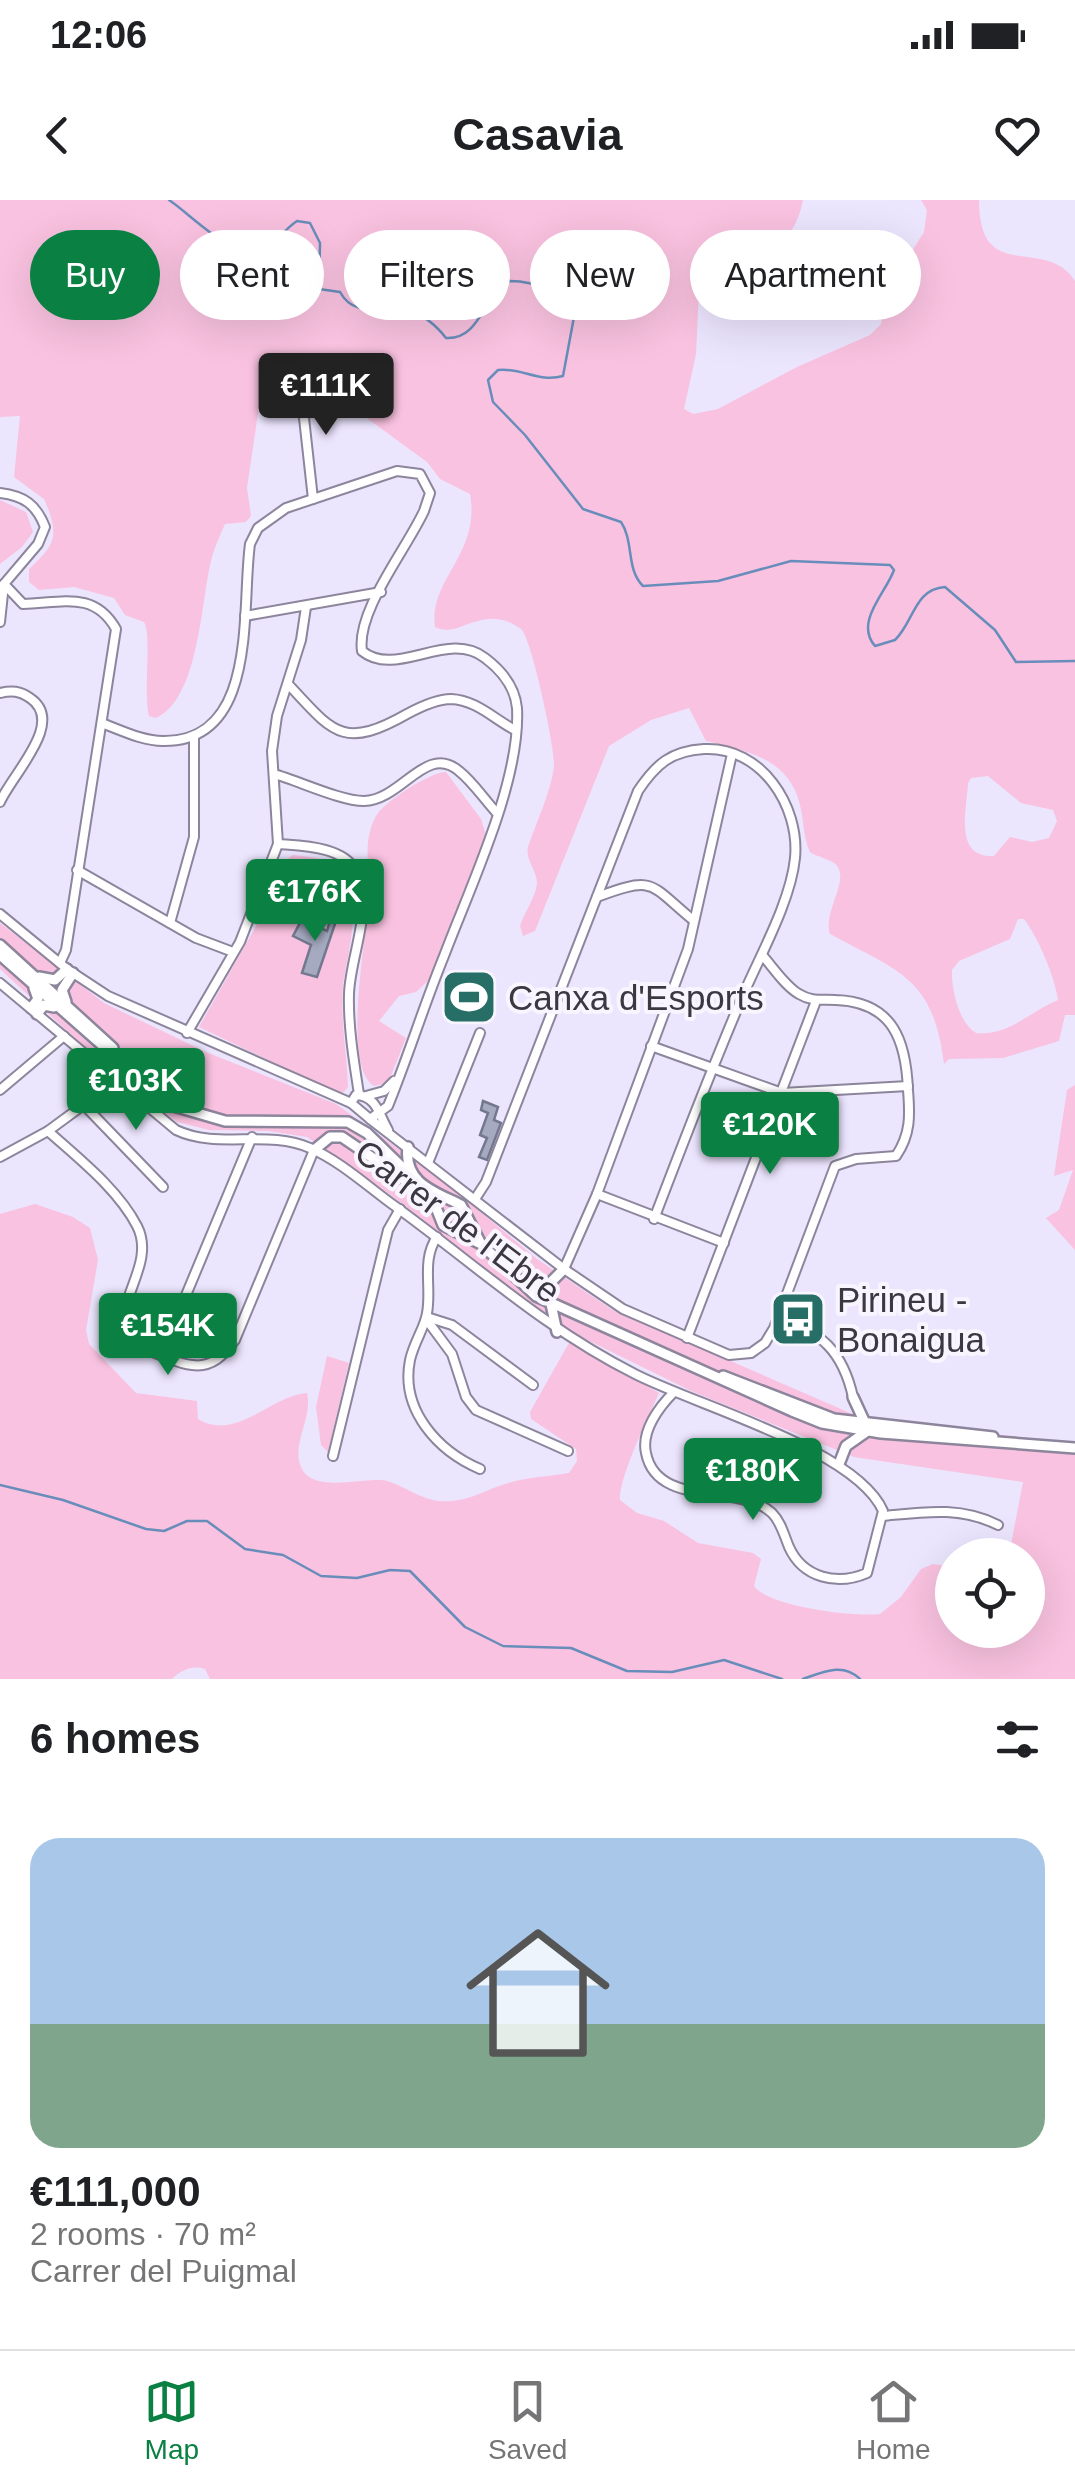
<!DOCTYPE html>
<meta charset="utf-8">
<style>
body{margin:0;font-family:Helvetica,sans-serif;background:#f2f2f2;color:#202124;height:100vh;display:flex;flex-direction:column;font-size:38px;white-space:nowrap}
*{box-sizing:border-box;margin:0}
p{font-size:32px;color:#757577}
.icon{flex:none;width:55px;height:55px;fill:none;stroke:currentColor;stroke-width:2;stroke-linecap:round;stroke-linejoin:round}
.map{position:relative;height:1479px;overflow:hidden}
.drawer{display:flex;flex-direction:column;background:#fff;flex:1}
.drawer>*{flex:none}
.hud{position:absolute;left:30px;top:30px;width:1015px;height:90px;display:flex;gap:20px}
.controls{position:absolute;left:935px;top:1338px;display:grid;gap:20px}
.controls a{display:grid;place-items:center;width:110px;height:110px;border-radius:50%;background:#fff;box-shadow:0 10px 40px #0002;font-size:50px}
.price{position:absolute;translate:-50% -85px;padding:0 22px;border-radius:10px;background:#0b8043;color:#fff;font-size:32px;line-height:65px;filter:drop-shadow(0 2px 5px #0008)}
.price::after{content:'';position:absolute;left:50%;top:60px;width:30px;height:22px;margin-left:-15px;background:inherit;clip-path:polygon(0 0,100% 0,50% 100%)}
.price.current{background:#222;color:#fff}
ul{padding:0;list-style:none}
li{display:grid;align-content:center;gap:20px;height:530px;padding:0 30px}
li span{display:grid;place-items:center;height:310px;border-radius:30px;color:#555}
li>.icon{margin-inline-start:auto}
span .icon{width:180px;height:180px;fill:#fffc;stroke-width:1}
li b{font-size:42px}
h2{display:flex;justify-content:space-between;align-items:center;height:120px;padding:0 30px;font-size:42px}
.tag{padding:0 35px;border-radius:45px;background:#fff;box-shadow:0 10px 40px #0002;font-size:35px;line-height:90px}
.tag.current{background:#0b8043;color:#fff}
.status{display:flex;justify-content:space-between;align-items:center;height:70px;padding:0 50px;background:#fff;direction:ltr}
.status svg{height:28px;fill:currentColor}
header{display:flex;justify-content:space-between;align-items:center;height:130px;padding:0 30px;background:#fff;font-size:45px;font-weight:600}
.menu{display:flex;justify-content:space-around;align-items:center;height:140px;border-top:2px solid #e0e0e0;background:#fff;font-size:28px;color:#757577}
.menu a{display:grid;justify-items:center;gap:5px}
.menu .current{color:#0b8043}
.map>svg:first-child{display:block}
</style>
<div class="status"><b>12:06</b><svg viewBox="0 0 49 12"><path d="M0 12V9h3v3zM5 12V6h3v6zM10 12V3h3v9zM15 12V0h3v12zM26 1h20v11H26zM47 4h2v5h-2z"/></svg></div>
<header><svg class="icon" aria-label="back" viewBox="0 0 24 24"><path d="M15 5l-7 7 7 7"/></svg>Casavia<svg class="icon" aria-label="heart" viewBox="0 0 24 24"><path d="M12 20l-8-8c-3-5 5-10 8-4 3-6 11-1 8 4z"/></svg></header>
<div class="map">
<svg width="1075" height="1479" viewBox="0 0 1075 1479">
<rect width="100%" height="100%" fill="#ece5fe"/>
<!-- green -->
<g fill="#f9c2e0" fill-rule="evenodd">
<path d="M0,0H803C792,52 769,43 728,62C716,67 708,80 699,90L696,154L684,209L693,214L718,209L797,167L870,135L881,124L888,89L924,32L927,10L921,0H979C979,87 1045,34 1075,81V815H1065L1059,841L1003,858L949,859L944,864C933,776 899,772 830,734C822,711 853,677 834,663C827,658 817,657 810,652C803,638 804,620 800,605C789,558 747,551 706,541L689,508L651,520L609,546L535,731L523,736L520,726C524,713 536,697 537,683C537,671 525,659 528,647C536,622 550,595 554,567C556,552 531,436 521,429C483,401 459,440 435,427C428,379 481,355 470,294L440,279L427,262L342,200L320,177L262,186L247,288L251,316L246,322L225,324C220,336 214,348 211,361C201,401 199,499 156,518L149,516C143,493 152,435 144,422L125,415L114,398L74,387L39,390L29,382V369C56,344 60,336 44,299L14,277L20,216L0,217ZM988,576L1021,603L1053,610L1057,621L1049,638L1032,642L1010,637L994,656C953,658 967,609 968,583L971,578ZM1018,719H1024C1038,737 1055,777 1058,800C1029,812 1009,836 976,833C959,823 951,789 952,770L959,761L1010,739Z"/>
<polygon points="0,300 26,312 33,332 22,347 0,364"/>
<path d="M446,572L481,619L486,635L429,780L416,792L399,796L379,821L406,838L388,883L374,886C341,865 367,735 369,699C371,670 361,644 376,616C384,602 430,572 446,572Z"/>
<path d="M293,655C309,657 333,658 344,671C364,692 347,758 343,785C340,818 347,854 348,887L344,892L337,893L199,827L255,728L278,665Z"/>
<path d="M0,723L104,803L206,852L336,904L446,983L537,1059L611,1109L864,1219L1027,1238L1026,1249L1075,1255V1479H210L205,1469C193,1465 181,1470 172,1479H0V1014L35,1004L73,1017L90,1028L98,1060L86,1130L89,1144L136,1193L197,1201L198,1219C236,1242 270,1196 307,1193C313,1218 291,1244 301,1267C312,1295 368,1276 387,1281C410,1288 425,1304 452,1301C472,1299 484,1291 502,1285C524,1277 546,1277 569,1273L577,1261L576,1249L531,1219L530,1212L570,1141L659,1193C649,1215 618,1280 620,1300L637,1313L664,1321L698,1343L753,1353L761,1359L754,1386C769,1407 854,1417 880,1414L901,1397L921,1369L933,1364L952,1367V1430H1028V1355H1009L1023,1282L854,1257L691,1191L561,1127L392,996L307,937L268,931L209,930L177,922L106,867L0,769Z"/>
<polygon points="451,778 495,795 485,817 443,800"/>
<polygon points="1075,885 1075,1050 1046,1018 1059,1010 1073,970 1054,976 1067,890"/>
<polygon points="327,1156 349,1163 328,1252 321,1245 316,1207"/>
</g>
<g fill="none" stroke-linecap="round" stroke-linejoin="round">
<!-- stream -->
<g stroke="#698dba" stroke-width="2.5">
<path d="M169,0C192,15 238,66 266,49C277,41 285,29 297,21L310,23L320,43L319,89L340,92C356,121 383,102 407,109C424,115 436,125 446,138C481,140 484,93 510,81C533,81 569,93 574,117L563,176C539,183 521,167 498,170L488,180L493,202L525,235L583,309L621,322C634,341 626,370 643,386L718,381L791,361L890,365L894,370C886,393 854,422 875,446L895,440C914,422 914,389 945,387L995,430L1016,462L1075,461"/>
<polyline points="0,1285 63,1300 146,1329 164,1331 187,1321 207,1321 245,1349 283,1355 321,1376 357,1378 390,1370 410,1371 465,1427 503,1446 571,1448 627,1471 672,1472 724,1460 782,1479"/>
<path d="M803,1479C823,1472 843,1462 860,1479"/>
</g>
</g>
<!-- building -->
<g fill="#a5aac1" stroke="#73788e" stroke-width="2.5">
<polygon points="331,717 337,718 317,777 302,773 311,745 293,736 302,719 327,731"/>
<polygon points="483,901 498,907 494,920 501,923 487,960 479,957 487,938 480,935 488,913 481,910"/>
</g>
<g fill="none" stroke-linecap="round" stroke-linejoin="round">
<!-- minor casing -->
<g stroke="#8c859c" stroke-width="12">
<g id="minor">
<polyline points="300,182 313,299"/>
<path d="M0,293C24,296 36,304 45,327L38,344L4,384L23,404C61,403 94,390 116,429L66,750L60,763"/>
<polyline points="245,416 381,392"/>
<polyline points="0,422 4,384"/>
<path d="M288,484C332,531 342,551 407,514C420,507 436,499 451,499C476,500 494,519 515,530"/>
<path d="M0,493C12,490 20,491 30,498C66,522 13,573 0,602"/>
<path d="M274,574C299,581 341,601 364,601C402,600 426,543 459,571C473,582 484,599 496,612"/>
<path d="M278,644C302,646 343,646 356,671C375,706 350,756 349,794C348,826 354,862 359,894"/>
<polyline points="77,670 196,738 233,752"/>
<path d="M597,697C656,675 649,684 693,720"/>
<path d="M0,714L67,769L108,796L351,903L370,919L388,906C408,857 424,805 444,756C470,687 521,581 517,508C515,487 501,470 485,458C448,429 396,479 362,451C356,411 406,350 424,311L430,293L420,274L397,271L286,308L258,328L250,344C241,409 259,542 163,541C143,541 123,531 104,524"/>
<polyline points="170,723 194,637 194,536"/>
<path d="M0,783L176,930C218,950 267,929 310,948C340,961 366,985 392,1004C475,1064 542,1127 635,1174C697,1206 856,1249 883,1311L867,1373C837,1386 803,1378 789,1347C784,1335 781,1322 772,1313C740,1283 657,1309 646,1253C641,1231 659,1207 674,1192"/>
<polyline points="187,833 240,742 278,644 272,551 277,516 301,440 306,407"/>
<polyline points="651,846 782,893 908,886"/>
<polyline points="0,890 64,836"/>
<polyline points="366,896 384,891 394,881"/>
<path d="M351,903L356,895C377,896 379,915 388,930"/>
<polyline points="84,905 163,987"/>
<path d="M370,919L564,1069L623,1109L729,1155L751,1153L765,1143L774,1128L835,966L856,959L896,956C911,934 910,915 908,890C906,842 894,802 836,800C822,799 812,802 799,794C785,786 773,767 762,755"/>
<path d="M48,931C78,958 118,989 137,1026C162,1074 84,1124 155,1153C167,1157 179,1164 192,1165C212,1168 224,1155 235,1140L314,950"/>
<polyline points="0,957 48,931 116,881"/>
<polyline points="428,963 480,833"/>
<polyline points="597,994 724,1043"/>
<path d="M475,999L486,982L638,591C656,564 671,551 704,549C761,546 800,606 795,658C791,700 761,754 744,793C712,867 683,943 654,1019"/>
<path d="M437,1037C421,1060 432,1087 427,1113C425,1127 414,1142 410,1160C400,1210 438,1251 480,1269"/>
<polyline points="564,1069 597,994 688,749 732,554"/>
<polyline points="430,1118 452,1125 533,1185"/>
<path d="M778,1120C822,1130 843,1153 853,1197"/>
<polyline points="429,1123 452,1154 466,1197 476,1210 568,1251"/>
<polyline points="687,1138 816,801"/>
<polyline points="161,1155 252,937"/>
<polyline points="333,1256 388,1030 400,1009"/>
<path d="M883,1316C924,1312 960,1306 998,1325"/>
</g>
</g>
<!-- major casing -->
<g stroke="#8c859c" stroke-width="14">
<g id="major">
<polyline points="0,745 113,848"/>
<polyline points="0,755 170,905 225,921 348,922 367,933 408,973"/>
<polyline points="39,777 55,780 67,769"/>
<polyline points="66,802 62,790 73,773"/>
<polyline points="31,808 38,799 34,788"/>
<polyline points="37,814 44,805 54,807"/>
<path d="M408,947C403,983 435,992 461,1005L481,1044L536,1096L792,1211L822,1223L881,1233L1075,1248"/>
<polyline points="314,950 330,937 342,937 427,995"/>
<polyline points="425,992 435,1005 443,1025 479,1043"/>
<polyline points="526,1082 546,1087 564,1069"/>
<polyline points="551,1104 557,1132"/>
<polyline points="723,1176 834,1219 993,1237"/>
<polyline points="853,1197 865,1223"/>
<polyline points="839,1264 846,1246 866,1232"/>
</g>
</g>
<!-- minor -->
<use href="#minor" stroke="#fff" stroke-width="8"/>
<!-- major -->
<use href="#major" stroke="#fff" stroke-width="9"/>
</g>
<!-- icons -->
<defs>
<g id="stadium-square" transform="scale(2.875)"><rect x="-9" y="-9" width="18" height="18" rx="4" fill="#276f66" stroke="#f8f5ff"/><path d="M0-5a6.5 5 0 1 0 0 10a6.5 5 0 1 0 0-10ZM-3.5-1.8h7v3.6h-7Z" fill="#fff"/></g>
<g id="bus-square" transform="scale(2.875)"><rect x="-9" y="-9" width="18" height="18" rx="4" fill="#276f66" stroke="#f8f5ff"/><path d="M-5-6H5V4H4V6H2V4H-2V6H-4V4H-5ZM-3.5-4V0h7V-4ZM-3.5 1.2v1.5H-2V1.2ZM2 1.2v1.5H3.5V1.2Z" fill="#fff"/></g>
</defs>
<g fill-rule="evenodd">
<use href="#stadium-square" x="469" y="797"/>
<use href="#bus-square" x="798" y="1119"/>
</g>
<g text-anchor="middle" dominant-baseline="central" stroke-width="8" stroke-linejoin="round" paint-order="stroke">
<!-- poi labels -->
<g font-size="35" fill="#3b3842" stroke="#f8f5ff" text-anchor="start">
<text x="508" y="797">Canxa d'Esports</text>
<text x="837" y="1099">Pirineu -<tspan x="837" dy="40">Bonaigua</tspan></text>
</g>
<!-- street labels -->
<g font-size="35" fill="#3b3842" stroke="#f8f5ff">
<text transform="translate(458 1021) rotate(37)">Carrer de l'Ebre</text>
</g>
</g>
</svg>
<div class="controls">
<a><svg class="icon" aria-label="locate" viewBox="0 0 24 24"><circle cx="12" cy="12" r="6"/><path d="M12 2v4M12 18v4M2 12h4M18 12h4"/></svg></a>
</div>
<b class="price current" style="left:326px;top:238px">€111K</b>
<b class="price" style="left:315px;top:744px">€176K</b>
<b class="price" style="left:136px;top:933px">€103K</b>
<b class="price" style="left:770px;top:977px">€120K</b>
<b class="price" style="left:168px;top:1178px">€154K</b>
<b class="price" style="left:753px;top:1323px">€180K</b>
<div class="hud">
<a class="tag current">Buy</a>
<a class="tag">Rent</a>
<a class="tag">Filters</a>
<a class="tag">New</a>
<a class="tag">Apartment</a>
</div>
</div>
<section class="drawer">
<h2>6 homes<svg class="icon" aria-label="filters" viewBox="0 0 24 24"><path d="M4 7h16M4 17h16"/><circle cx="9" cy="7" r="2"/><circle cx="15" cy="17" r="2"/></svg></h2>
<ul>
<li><span style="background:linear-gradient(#a9c7e8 60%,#7fa58c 0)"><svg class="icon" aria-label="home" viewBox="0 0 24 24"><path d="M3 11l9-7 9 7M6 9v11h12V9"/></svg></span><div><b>€111,000</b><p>2 rooms · 70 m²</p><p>Carrer del Puigmal</p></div></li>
</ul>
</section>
<nav class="menu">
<a class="current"><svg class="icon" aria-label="map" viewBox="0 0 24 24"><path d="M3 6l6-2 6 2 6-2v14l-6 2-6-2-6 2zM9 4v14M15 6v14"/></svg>Map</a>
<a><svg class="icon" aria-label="saved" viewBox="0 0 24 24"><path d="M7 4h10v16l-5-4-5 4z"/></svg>Saved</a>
<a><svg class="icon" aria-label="home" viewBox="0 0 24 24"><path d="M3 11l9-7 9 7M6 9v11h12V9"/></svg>Home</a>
</nav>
